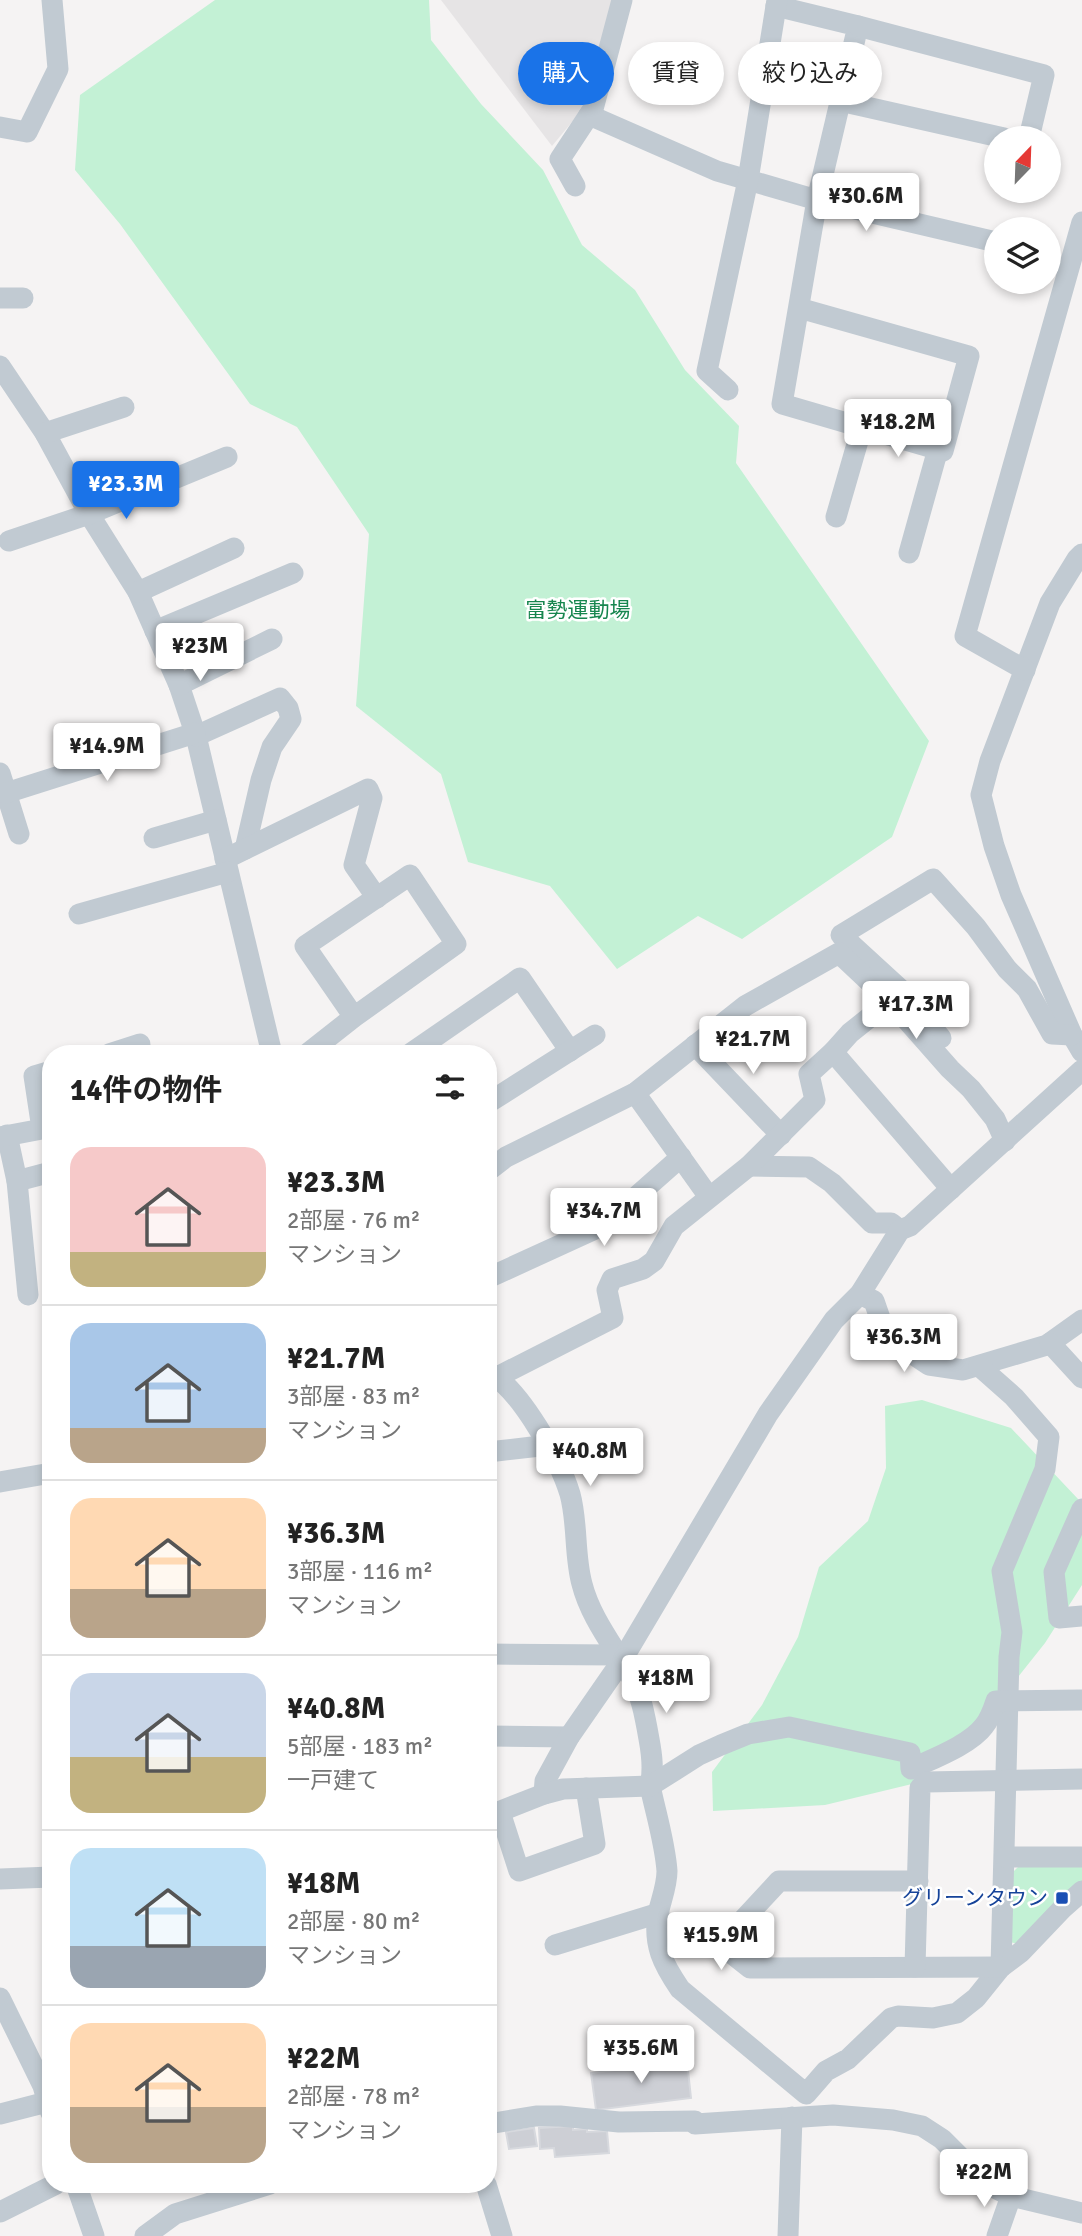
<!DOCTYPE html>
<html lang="ja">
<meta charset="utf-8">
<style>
body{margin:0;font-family:Signika,"Noto Sans JP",sans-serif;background:#f6f6f6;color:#222;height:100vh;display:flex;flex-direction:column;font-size:26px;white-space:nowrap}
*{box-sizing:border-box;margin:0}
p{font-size:23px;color:#767676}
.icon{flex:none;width:38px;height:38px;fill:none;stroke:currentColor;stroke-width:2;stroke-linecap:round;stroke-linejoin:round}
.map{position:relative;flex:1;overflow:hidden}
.drawer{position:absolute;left:42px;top:1045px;width:455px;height:1148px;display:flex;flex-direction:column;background:#fff;border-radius:28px;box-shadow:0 4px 10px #0003}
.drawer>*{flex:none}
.guide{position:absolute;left:518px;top:42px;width:458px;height:63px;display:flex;gap:14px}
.needle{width:46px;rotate:23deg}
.controls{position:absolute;left:984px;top:126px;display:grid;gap:14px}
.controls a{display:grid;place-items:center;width:77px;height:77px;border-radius:50%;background:#fff;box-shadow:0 4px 10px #0003;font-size:35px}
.price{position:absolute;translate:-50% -60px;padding:0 16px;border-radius:7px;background:#fff;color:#222;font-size:23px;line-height:46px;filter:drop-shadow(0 2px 4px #0008)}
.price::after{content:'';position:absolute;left:50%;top:42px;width:21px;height:16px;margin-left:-10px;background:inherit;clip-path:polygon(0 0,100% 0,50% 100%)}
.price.on{background:#1a73e8;color:#fff}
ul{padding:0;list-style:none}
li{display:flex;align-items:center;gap:21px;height:175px;padding:0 28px}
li+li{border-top:2px solid #e0e0e0}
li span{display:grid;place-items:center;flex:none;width:196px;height:140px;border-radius:21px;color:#555}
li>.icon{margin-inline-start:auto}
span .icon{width:84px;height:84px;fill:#fffc;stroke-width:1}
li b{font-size:30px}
h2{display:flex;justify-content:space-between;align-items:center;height:84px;padding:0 28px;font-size:30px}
.chip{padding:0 24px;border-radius:32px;background:#fff;box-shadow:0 4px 10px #0003;font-size:24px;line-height:63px}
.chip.on{background:#1a73e8;color:#fff}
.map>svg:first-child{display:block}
</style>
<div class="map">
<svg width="1082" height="2236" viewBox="0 0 1082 2236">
<rect width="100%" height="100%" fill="#f5f3f3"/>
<!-- education -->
<polygon fill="#e6e4e5" points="441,0 614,0 582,110 552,146"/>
<!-- green -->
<g fill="#c3f1d5">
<polygon points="215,0 429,0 431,40 481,104 543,170 582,245 635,290 685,370 739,426 736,463 929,741 892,837 742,939 698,916 617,969 550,886 468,862 441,774 356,706 369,534 297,427 250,404 120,224 75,170 80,95"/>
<polygon points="922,1400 1011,1428 1078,1499 1082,1516 1082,1585 1045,1643 990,1712 912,1784 825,1805 713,1811 712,1772 762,1705 798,1637 819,1567 868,1521 886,1468 885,1406"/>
<polygon points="1082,1865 1082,1882 1018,1944 1010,1942 1012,1873 1018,1867"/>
</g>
<!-- building -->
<g fill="#cdcfd5" stroke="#d7d9de" stroke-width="2">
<polygon points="687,2061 691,2098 596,2110 591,2073"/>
<polygon points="573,2126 573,2130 587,2129 587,2132 607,2131 609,2153 555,2157 554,2148 540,2149 539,2128"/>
<polygon points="534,2128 537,2146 509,2149 506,2132"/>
</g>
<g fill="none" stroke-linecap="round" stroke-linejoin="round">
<!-- minor -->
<g stroke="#c1cad2" stroke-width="21">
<polyline points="776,6 858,26 817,200 782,404 943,451 969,356 799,308"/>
<polyline points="858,26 1044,75 1029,138"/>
<polyline points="840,101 1004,138"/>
<polyline points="589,115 717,171 817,200 996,242"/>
<polyline points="0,127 27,132 58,69 52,0"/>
<polyline points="575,186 560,159 593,109 622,0"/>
<polyline points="0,298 23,298"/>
<polyline points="0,366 45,433 89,514 138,592 179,685 196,736 272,1054"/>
<polyline points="728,390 707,371 748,180 777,0"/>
<polyline points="45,433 124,407"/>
<polyline points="836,517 862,427"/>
<polyline points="9,541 89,514 227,457"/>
<polyline points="909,553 938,449"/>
<polyline points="1082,554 1077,559 1050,603 990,761 981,795 994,846 1011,895 1072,1035 1082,1052"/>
<polyline points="138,592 234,548"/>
<polyline points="155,631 293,573"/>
<polyline points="1025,670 965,636 1082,222"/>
<polyline points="179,685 272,639"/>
<polyline points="196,736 280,698 288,708 291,719 272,747 261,780 245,849"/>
<polyline points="0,773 19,834"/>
<polyline points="6,793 195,733"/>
<polyline points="154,838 216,820"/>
<polyline points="225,859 368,789 372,798 354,865 377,898"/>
<polyline points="79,914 228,872"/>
<polyline points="941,1038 900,989 841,935 933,879 976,927 1007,969 1027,989 1052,1034 1072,1035"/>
<polyline points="695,1045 781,1135"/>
<polyline points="833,1052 951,1189"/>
<polyline points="109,1054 140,1044"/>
<polyline points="307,1054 354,1017 456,944 410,875 305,946 354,1017"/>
<polyline points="410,1054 520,978 570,1051"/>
<polyline points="635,1093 709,1197"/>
<polyline points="488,1103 595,1035"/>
<polyline points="7,1135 17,1181 51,1172"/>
<polyline points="0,1137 42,1129 34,1076 51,1071"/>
<polyline points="749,1166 809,1167 832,1183 872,1223 891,1223 900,1230"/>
<polyline points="488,1171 506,1157 635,1093 745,1006 839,953 890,1001 950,1069 971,1089 995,1119 1005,1141"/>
<polyline points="17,1181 28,1295"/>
<polyline points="488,1278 604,1225 681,1157"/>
<polyline points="860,1294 874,1301 882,1324 902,1347 929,1365 963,1370 1047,1345 1082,1320"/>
<polyline points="1050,1343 1082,1378"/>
<polyline points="979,1366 1014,1397 1049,1437 1045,1469 1002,1571 1012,1632 1009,1657 1001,1967"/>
<path d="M488,1372C520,1388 560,1461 570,1494C578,1523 574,1555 582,1584C590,1616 612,1644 629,1673C641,1693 645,1716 649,1739C652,1755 654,1770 650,1786C656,1814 665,1843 667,1871C667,1886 661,1900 658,1914C653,1945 663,1964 680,1989L806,2094L826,2071L848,2059L891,2018L898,2016L933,2018L957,2013L976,1998L1001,1967L1021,1952L1062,1909L1082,1891"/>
<polyline points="497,1377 613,1318 607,1290 612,1279 643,1269 654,1261 674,1226 749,1166 815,1100 809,1074 833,1052 850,1033 890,1001"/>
<polyline points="488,1452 549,1445"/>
<polyline points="0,1482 51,1473"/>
<polyline points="1082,1509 1054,1572 1059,1618 1082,1616"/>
<polyline points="488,1654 618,1655"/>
<polyline points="488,1736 569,1737"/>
<polyline points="544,1794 545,1781 569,1737 621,1662 768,1414 820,1340 834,1320 860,1294 900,1230 910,1226 1082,1070"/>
<polyline points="500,1812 519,1871 595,1844 586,1788"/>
<path d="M488,1816L544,1794L563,1789L650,1786L699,1755L721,1745L748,1734L789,1727L910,1753L911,1769C932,1759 970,1745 984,1726C990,1719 993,1710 996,1701L1082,1700"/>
<polyline points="1005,1857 1082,1857"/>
<polyline points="0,1879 51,1877"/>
<polyline points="918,1881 779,1881 730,1934 731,1953 750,1968 1001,1967"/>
<polyline points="555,1945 659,1913"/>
<polyline points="915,1967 920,1788 926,1782 1082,1779"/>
<polyline points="0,1998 43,2086 51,2113"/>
<polyline points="0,2114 47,2102"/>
<polyline points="488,2124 536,2116 560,2116 619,2122 695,2121 695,2124 833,2115 893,2120 922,2126 942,2139 987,2184 1011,2196 1082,2213"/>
<polyline points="76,2184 94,2236"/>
<polyline points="486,2184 502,2236"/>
<polyline points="0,2212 56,2184"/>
<polyline points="145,2236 175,2214 270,2184"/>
<polyline points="788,2236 792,2117"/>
<polyline points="997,2236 1011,2196"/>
</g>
</g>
<!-- markers -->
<rect fill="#1a4fb4" stroke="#fff" stroke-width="2.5" x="1055" y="1891" width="14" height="14" rx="3.5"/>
<g text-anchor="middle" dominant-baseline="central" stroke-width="5" stroke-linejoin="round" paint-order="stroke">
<!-- park labels -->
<g font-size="21" fill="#17864f" stroke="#fff">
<text x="578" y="610">富勢運動場</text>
</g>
<!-- transit labels -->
<g font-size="21" fill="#164399" stroke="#fff" text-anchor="end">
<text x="1048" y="1898">グリーンタウン</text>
</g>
</g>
</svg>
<div class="controls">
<a><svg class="needle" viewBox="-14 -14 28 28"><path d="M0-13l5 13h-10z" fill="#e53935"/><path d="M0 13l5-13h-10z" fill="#767676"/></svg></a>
<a><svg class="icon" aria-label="layers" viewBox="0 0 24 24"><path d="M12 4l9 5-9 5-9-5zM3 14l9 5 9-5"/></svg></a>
</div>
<b class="price" style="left:866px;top:233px">¥30.6M</b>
<b class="price" style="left:898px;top:459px">¥18.2M</b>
<b class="price on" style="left:126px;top:521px">¥23.3M</b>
<b class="price" style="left:200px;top:683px">¥23M</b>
<b class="price" style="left:107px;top:783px">¥14.9M</b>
<b class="price" style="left:916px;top:1041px">¥17.3M</b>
<b class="price" style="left:753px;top:1076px">¥21.7M</b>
<b class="price" style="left:604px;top:1248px">¥34.7M</b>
<b class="price" style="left:904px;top:1374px">¥36.3M</b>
<b class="price" style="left:590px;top:1488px">¥40.8M</b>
<b class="price" style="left:666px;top:1715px">¥18M</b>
<b class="price" style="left:721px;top:1972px">¥15.9M</b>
<b class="price" style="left:641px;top:2085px">¥35.6M</b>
<b class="price" style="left:984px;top:2209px">¥22M</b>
<div class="guide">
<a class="chip on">購入</a>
<a class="chip">賃貸</a>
<a class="chip">絞り込み</a>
</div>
<section class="drawer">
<h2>14件の物件<svg class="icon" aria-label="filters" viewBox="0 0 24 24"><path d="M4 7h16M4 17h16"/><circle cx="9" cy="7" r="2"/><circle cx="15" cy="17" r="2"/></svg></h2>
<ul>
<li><span style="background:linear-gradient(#f6c9c9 75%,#c2b280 0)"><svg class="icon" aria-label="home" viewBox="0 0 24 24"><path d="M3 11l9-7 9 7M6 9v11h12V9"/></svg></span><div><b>¥23.3M</b><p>2部屋 · 76 m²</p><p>マンション</p></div></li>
<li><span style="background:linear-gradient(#a9c7e8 75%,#b9a48a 0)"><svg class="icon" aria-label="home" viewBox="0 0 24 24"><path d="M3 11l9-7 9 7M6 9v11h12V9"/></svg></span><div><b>¥21.7M</b><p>3部屋 · 83 m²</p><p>マンション</p></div></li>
<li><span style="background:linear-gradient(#ffd9b3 65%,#b9a48a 0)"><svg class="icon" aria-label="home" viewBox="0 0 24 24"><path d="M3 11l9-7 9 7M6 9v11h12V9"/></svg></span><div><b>¥36.3M</b><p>3部屋 · 116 m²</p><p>マンション</p></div></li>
<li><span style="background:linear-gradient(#c9d6e8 60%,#c2b280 0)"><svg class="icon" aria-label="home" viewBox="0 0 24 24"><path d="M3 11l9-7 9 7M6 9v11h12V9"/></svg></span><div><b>¥40.8M</b><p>5部屋 · 183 m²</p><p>一戸建て</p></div></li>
<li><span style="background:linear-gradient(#bfe0f5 70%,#9aa5b1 0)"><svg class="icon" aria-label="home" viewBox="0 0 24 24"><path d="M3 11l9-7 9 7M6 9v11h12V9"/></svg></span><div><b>¥18M</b><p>2部屋 · 80 m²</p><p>マンション</p></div></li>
<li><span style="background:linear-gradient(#ffd9b3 60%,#b9a48a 0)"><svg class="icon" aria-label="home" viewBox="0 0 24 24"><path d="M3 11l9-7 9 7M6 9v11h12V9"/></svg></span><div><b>¥22M</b><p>2部屋 · 78 m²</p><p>マンション</p></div></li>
</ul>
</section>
</div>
